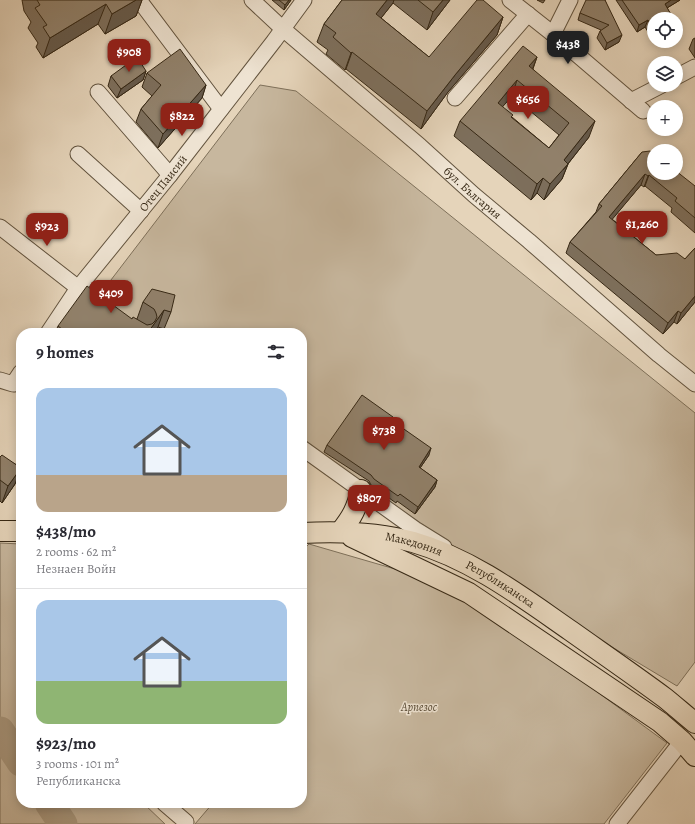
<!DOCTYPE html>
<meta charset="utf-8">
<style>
body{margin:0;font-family:Alegreya,serif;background:#f2f2f3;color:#2b2b33;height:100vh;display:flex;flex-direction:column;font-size:15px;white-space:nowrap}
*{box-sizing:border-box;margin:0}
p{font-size:13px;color:#7c7c81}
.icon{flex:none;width:22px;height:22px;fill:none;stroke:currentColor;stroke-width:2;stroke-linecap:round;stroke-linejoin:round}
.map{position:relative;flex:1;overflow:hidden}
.panel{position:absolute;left:16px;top:328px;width:291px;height:480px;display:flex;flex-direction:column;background:#fff;border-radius:16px;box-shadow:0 2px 10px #0003}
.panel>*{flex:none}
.fabs{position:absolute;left:647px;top:12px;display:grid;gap:8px}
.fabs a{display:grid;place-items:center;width:36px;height:36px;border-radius:50%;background:#fff;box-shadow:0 2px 10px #0003;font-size:20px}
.price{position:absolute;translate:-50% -34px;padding:0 9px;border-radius:8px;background:#8f2418;color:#fff;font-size:13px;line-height:26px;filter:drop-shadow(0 1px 2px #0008)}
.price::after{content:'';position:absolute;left:50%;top:24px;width:12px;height:9px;margin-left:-6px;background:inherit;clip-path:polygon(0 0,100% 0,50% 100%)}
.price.active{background:#222;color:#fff}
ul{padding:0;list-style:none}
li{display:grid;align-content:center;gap:8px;height:212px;padding:0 20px}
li+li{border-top:1px solid #e1e1e2}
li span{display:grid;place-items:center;height:124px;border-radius:12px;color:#555}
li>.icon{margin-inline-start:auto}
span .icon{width:72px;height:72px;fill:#fffc;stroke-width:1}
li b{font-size:17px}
h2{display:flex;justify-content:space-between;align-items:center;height:48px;padding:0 20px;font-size:17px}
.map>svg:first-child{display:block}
</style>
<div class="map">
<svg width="695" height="824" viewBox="0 0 695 824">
<rect width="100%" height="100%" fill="#e5d4ba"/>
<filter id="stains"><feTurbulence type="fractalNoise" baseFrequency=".005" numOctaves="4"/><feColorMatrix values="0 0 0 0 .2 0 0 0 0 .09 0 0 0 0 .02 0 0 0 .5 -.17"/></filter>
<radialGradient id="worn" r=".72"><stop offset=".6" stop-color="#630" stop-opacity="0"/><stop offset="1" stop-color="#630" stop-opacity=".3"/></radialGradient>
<!-- green -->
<g fill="#c7b79e" stroke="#7e705a">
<polygon points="260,85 296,91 695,413 695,662 677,686 415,529 302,450 302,333 132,333 102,313 101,293"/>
<polygon points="0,543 21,544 21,803 143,803 165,824 0,824"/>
<polygon points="309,544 426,578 491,614 667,743 604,824 195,824 213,803 302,803 302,551"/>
</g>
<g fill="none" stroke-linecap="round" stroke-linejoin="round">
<!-- river -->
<g stroke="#aa9a82" stroke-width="29">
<polyline points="0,731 21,762"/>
<polyline points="49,803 63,824"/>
</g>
<!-- minor casing -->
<g stroke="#62533e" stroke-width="17">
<g id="minor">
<polyline points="139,0 221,109"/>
<path id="s1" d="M252,0L283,29L420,146L474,195L529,241L659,355L695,384"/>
<polyline points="510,0 553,34 643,111"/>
<polyline points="553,34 570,0"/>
<polyline points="676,77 695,67"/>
<polyline points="98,92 170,175"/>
<polyline points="455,98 528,14"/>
<polyline points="631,101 662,85"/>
<polyline points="78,154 141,211"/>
<polyline points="0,227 86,294"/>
<path id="s2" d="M48,333L78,288L170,175L274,41L304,0"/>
<polyline points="0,380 13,384 21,372"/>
<polyline points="302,448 415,529 444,547"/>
<polyline points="164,803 186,822"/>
<polyline points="617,824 682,741"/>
</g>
</g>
<!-- major casing -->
<g stroke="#362815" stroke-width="22">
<g id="major">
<polyline points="0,531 21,531"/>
<path d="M341,531C352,517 357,508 361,490"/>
<path id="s3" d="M302,533C339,531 377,532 413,542C472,559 522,597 571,631C602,653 634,675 665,698C675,706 685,715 695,723"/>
<polyline points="352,537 469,593 660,722 682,741 695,756"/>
</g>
</g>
<!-- minor -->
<use href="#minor" stroke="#eee3d2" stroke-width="15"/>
<!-- major -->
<use href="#major" stroke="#e5d4ba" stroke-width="20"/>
</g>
<!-- wall -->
<g fill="#7d6f5c" stroke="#362815" fill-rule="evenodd">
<polygon points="22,0 142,0 136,16 105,34 98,24 43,58 36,47 38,43 28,28 31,22 24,11"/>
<polygon points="272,0 291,0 284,10"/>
<polygon points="342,0 450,0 427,30 393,3 381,18 429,57 503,17 497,35 448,92 421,129 346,69 345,70 326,54 328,50 317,42 324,24"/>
<polygon points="537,0 545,0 543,3"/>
<polygon points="605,0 619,42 605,50 597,38 600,31 601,30 578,20 580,13"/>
<polygon points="616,0 680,0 667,8 673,18 672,19 654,19 654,39 653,40 645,27 637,32"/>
<polygon points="695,38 695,58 689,49 693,39"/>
<path d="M537,57L533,69L589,137L568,164L562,179L544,200L537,193L531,200L454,136L460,121ZM512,96L559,135L549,148L512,117L502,107Z"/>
<polygon points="146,71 143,80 117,98 108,86 111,76"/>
<polygon points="147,73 206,85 202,98 158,148 136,122 141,109 152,96 142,87"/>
<polygon points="642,152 654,173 695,186 695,233 671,212 672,208 645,186 644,187 641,185 612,219 656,255 685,259 695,248 695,302 677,324 674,322 663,334 566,253 570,242 596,212 599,204"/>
<polygon points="143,302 171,312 164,329 158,327 154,333 55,333 58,326 137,319"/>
<polygon points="392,421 429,455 420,468 437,480 435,487 415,514 397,501 396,503 371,485 369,481 324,452 327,445"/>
<polygon points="21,453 21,470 20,470 15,484 2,503 0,501 0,457 17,465"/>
</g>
<!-- shaded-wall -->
<g fill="#665a4b" stroke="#362815">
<polygon points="136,0 142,0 136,16 105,34 112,14"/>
<polygon points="289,0 291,0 284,10 285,5"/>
<polygon points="387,0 394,0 393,3 370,32 376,14"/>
<polygon points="443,0 450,0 427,30 433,12"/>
<polygon points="671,0 680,0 662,11 665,4"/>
<polygon points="106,4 98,24 43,58 50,38"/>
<polygon points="503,17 497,35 448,92 421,129 427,111 455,75"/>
<polygon points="648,20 645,27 637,32 639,25"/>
<polygon points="622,35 619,42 605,50 607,43"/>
<polygon points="352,52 346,69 345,70 351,53"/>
<polygon points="537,57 531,73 529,66"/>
<polygon points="146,71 143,80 117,98 121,89"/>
<polygon points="517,80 512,96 492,119 498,103"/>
<polygon points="206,85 202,98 158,148 163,134"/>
<polygon points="595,121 589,137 563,170 568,164 562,179 544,200 550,184 564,160"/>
<polygon points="645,174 641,185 605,228 609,217"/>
<polygon points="649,175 645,186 644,187 648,176"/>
<polygon points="543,178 537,193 531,200 537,184"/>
<polygon points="695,296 695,302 677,324 681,313"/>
<polygon points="164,310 158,327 154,333 148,333 149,331"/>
<polygon points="678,311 674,322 663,334 668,323"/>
<polygon points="431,448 429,455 416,474 419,467"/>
<polygon points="21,468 15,484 2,503 8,486"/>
<polygon points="437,480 435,487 415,514 418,507"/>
</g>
<!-- building -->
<g fill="#91816b" stroke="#362815" fill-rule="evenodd">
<polygon points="37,0 136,0 112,14 106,4 50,38 43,27 47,25 35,8 40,5"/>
<polygon points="279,0 289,0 285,5"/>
<polygon points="342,0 387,0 376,14 429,57 477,0 483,0 503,17 455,75 427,111 352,52 351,53 333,37 336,33 324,24"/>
<polygon points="418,0 443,0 433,12"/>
<polygon points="586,0 605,0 622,35 607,43 600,31 609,25 580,13"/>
<polygon points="622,0 671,0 665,4 673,18 671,19 654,19 654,30 648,20 639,25"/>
<path d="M523,46L537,57L529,66L595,121L564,160L568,164L550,184L543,178L537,184L460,121ZM517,80L569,123L549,148L511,117L513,115L498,103Z"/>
<polygon points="180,49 206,85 163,134 141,109 161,85 147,73"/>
<polygon points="137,57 146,71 121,89 111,76"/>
<polygon points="650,151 654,154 654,173 676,173 676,171 695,186 695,218 675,201 677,198 649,175 648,176 645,174 609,217 656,255 677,253 685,259 695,248 695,296 681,313 678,311 668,323 570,242 602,206 599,204 642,152"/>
<polygon points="87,286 132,319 133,317 147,325 152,324 155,321 157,317 156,313 154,309 143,302 152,289 175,295 171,312 164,310 149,331 152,333 67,333 58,326"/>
<polygon points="362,395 393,417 391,420 431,448 419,467 437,480 418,507 400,494 398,496 374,479 371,475 327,445"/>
<polygon points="2,455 21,468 8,486 0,480 0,457"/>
</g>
<g text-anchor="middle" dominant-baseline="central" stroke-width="3" stroke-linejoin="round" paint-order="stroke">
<!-- street labels -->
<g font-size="12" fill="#362815" stroke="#eee3d2">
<text stroke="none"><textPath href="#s2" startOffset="189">Отец Паисий</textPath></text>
<text stroke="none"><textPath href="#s1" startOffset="293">бул. България</textPath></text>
<text stroke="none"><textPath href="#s3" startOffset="113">Македония</textPath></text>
<text stroke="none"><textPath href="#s3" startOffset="209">Републиканска</textPath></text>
</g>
<!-- park labels -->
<g font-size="12" font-style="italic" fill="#5a4c37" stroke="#eee3d2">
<text x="419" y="707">Арпезос</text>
</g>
</g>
<rect width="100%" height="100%" filter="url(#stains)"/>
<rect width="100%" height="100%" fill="url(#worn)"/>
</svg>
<div class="fabs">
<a><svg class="icon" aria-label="locate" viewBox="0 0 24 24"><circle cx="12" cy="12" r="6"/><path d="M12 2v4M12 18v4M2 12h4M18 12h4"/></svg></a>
<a><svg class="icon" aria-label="layers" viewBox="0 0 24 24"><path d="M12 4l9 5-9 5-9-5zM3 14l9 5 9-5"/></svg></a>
<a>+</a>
<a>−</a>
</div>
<b class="price active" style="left:568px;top:65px">$438</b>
<b class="price" style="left:129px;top:73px">$908</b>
<b class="price" style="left:528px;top:120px">$656</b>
<b class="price" style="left:182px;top:137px">$822</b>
<b class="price" style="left:642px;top:245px">$1,260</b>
<b class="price" style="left:47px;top:247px">$923</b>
<b class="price" style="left:111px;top:314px">$409</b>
<b class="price" style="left:384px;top:451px">$738</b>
<b class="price" style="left:369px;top:519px">$807</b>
<section class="panel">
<h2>9 homes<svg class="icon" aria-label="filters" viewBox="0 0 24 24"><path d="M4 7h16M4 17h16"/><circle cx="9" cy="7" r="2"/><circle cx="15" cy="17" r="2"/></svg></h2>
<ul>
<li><span style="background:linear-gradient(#a9c7e8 70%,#b9a48a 0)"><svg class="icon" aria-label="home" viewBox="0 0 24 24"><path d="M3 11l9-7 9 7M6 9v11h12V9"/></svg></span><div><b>$438/mo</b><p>2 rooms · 62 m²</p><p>Незнаен Войн</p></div></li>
<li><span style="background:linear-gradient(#a9c7e8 65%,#8fb573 0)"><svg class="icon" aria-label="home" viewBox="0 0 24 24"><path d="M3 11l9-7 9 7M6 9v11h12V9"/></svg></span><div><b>$923/mo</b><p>3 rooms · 101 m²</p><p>Републиканска</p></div></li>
</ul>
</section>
</div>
